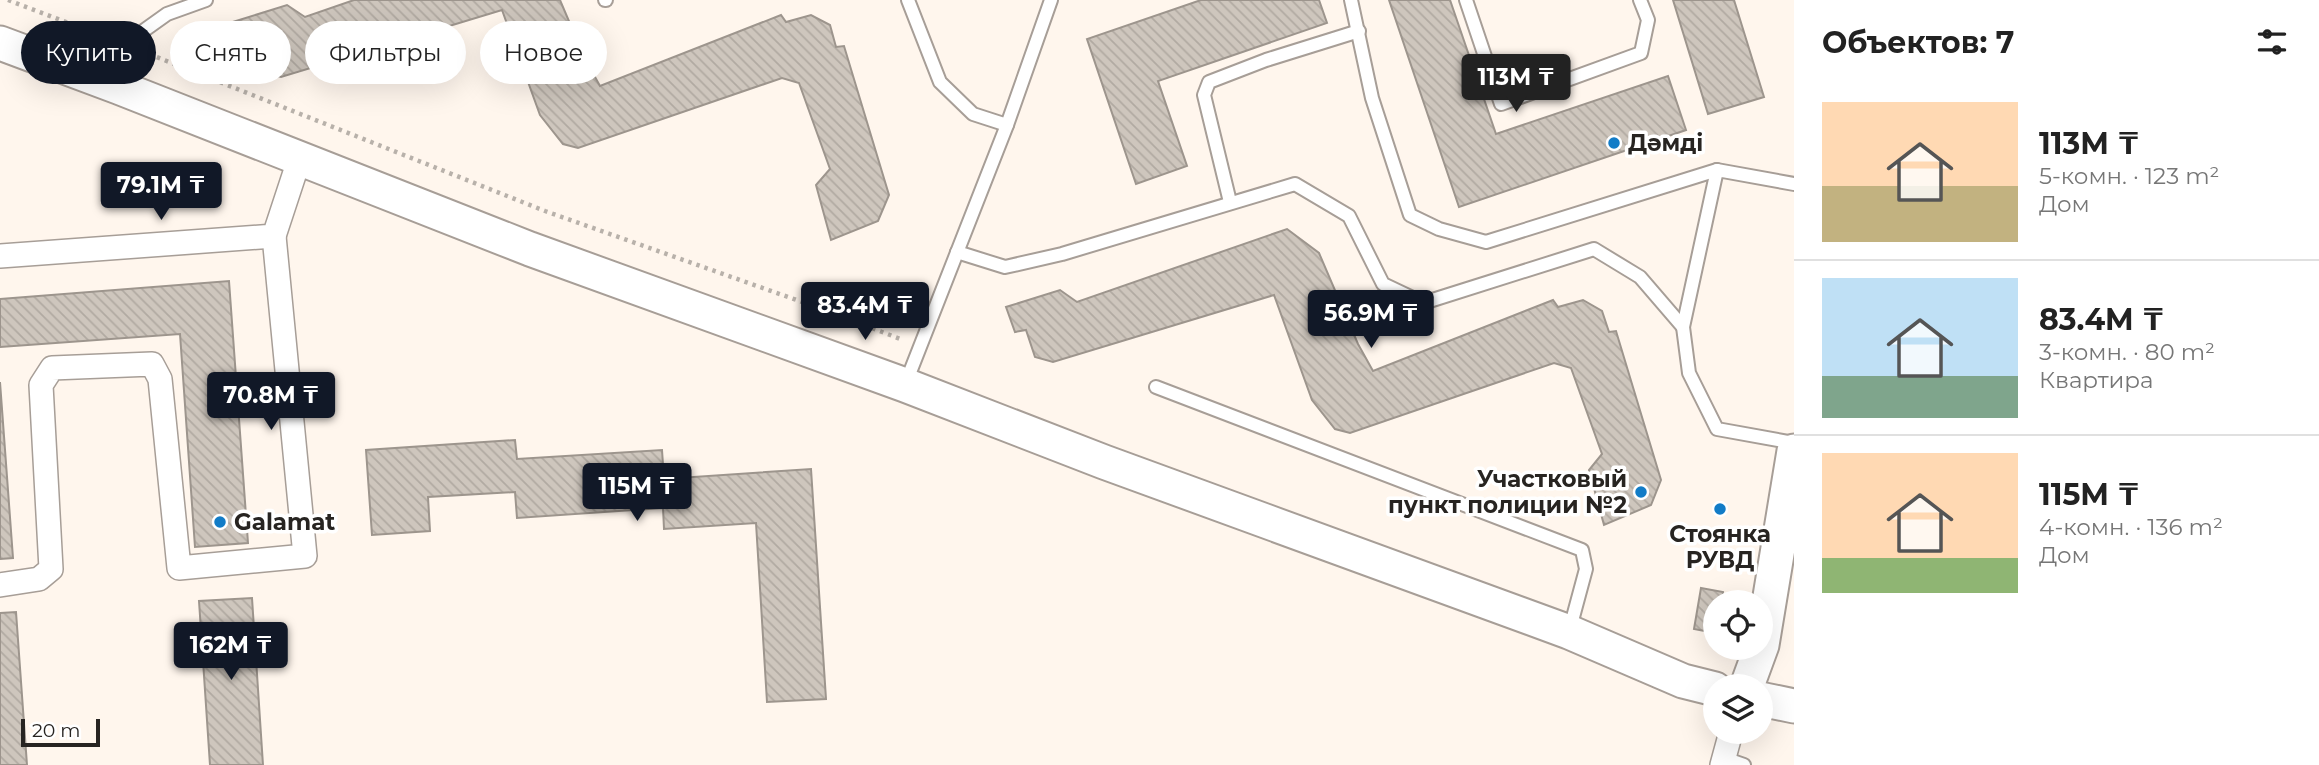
<!DOCTYPE html>
<html lang="ru">
<meta charset="utf-8">
<style>
body{margin:0;font-family:Montserrat,sans-serif;background:#f6f6f6;color:#222;height:100vh;display:flex;flex-direction:column;font-size:26px;white-space:nowrap}
*{box-sizing:border-box;margin:0}
p{font-size:23px;color:#767676}
.icon{flex:none;width:38px;height:38px;fill:none;stroke:currentColor;stroke-width:2;stroke-linecap:round;stroke-linejoin:round}
.map{position:relative;flex:1;overflow:hidden}
.drawer{display:flex;flex-direction:column;background:#fff;width:525px}
.drawer>*{flex:none}
.top-card{position:absolute;left:21px;top:21px;width:665px;height:63px;display:flex;gap:14px}
.tools{position:absolute;left:1703px;top:590px;display:grid;gap:14px}
.tools a{display:grid;place-items:center;width:70px;height:70px;border-radius:50%;background:#fff;box-shadow:0 7px 28px #0002;font-size:35px}
.scale{position:absolute;left:21px;bottom:18px;width:79px;box-sizing:border-box;padding-left:7px;border:4px solid #272421;border-top:0;font-size:19px;line-height:24px;white-space:nowrap;color:#272421;-webkit-text-stroke:5px #fff;paint-order:stroke}
.price{position:absolute;translate:-50% -60px;padding:0 16px;border-radius:7px;background:#111827;color:#fff;font-size:23px;line-height:46px;filter:drop-shadow(0 2px 4px #0008)}
.price::after{content:'';position:absolute;left:50%;top:42px;width:21px;height:16px;margin-left:-10px;background:inherit;clip-path:polygon(0 0,100% 0,50% 100%)}
.price.on{background:#222;color:#fff}
ul{padding:0;list-style:none}
li{display:flex;align-items:center;gap:21px;height:175px;padding:0 28px}
li+li{border-top:2px solid #e0e0e0}
li span{display:grid;place-items:center;flex:none;width:196px;height:140px;border-radius:0px;color:#555}
li>.icon{margin-inline-start:auto}
span .icon{width:84px;height:84px;fill:#fffc;stroke-width:1}
li b{font-size:30px}
h2{display:flex;justify-content:space-between;align-items:center;height:84px;padding:0 28px;font-size:30px}
.pill{padding:0 24px;border-radius:32px;background:#fff;box-shadow:0 7px 28px #0002;font-size:24px;line-height:63px}
.pill.on{background:#111827;color:#fff}
main{display:flex;flex:1;min-height:0}
.map>svg:first-child{display:block}
</style>
<main>
<div class="map">
<svg width="1794" height="765" viewBox="0 0 1794 765">
<defs>
<pattern id="building-back-hatch" width="6" height="6" patternUnits="userSpaceOnUse" patternTransform="scale(1.75)"><rect width="6" height="6" fill="#cec6bd"/><path d="M-1 5l2 2M0 0l6 6M5-1l2 2" fill="none" stroke="#b1aaa2"/></pattern>
</defs>
<rect width="100%" height="100%" fill="#fff6ed"/>
<!-- building -->
<g fill="url(#building-back-hatch)" stroke="#9d958d" stroke-width="2">
<polygon points="354,0 560,0 585,59 600,86 781,15 786,22 811,15 830,25 836,47 844,46 889,195 878,221 831,240 816,185 830,169 799,83 782,78 578,148 563,144 540,115 502,10 281,77 262,72 254,45 243,47 233,22 287,5 305,17"/>
<polygon points="1201,0 1319,0 1327,23 1158,81 1187,166 1136,184 1087,39"/>
<polygon points="1389,0 1450,0 1496,134 1668,76 1686,130 1459,207"/>
<polygon points="1673,0 1734,0 1764,97 1708,114"/>
<polygon points="1287,229 1319,253 1358,344 1373,371 1553,300 1558,307 1583,300 1602,311 1609,332 1616,331 1661,480 1651,505 1604,525 1589,470 1602,454 1571,368 1554,363 1350,433 1335,429 1312,400 1274,295 1053,362 1035,357 1026,330 1015,332 1006,307 1060,290 1077,302"/>
<polygon points="229,281 248,543 195,547 180,334 0,347 0,299"/>
<polygon points="0,382 13,558 0,559"/>
<polygon points="515,440 517,459 662,450 664,479 811,469 826,699 767,702 756,523 664,529 663,508 517,518 515,492 428,497 430,531 372,535 366,450"/>
<polygon points="1701,588 1723,592 1722,602 1715,602 1715,633 1694,629"/>
<polygon points="252,598 263,765 210,765 199,601"/>
<polygon points="16,612 27,765 0,765 0,613"/>
</g>
<g fill="none" stroke-linecap="round" stroke-linejoin="round">
<!-- lane casing -->
<g stroke="#a79e97" stroke-width="16">
<g id="lane">
<polyline points="605,0 606,0"/>
<polyline points="908,0 940,82 973,114 1007,125"/>
<polyline points="1351,0 1372,98 1410,215 1439,229 1486,242 1717,170"/>
<polyline points="1466,0 1501,104 1641,53 1648,20 1640,0"/>
<polyline points="118,86 139,34 167,14 206,0"/>
<polyline points="1794,184 1717,170 1683,327 1689,373 1717,429 1794,443"/>
<polyline points="1230,202 1204,95 1209,82 1266,60 1359,31"/>
<polyline points="957,252 1005,267 1062,254 1295,184 1349,216 1383,284 1423,303 1594,249 1640,277 1683,327"/>
<polyline points="905,385 1007,125 1051,0"/>
<polyline points="1156,387 1582,550 1586,569 1569,632"/>
<polyline points="1724,758 1744,765"/>
</g>
</g>
<!-- street casing -->
<g stroke="#a79e97" stroke-width="26">
<g id="street">
<polyline points="0,256 274,236 299,160"/>
<polyline points="0,585 39,579 51,569 41,385 52,368 152,364 160,379 179,568 305,556 274,236"/>
<polyline points="1722,765 1731,732"/>
</g>
</g>
<!-- secondary casing -->
<g stroke="#a79e97" stroke-width="37">
<g id="secondary">
<polyline points="0,43 118,87 530,249 905,385 1104,462 1569,632 1683,681 1715,689"/>
<polyline points="1747,686 1762,645 1794,451"/>
<polyline points="1760,699 1794,706"/>
</g>
</g>
<!-- path -->
<g stroke="#b8b1aa" stroke-width="4.5" stroke-dasharray="3.5 5" stroke-linecap="butt">
<polyline points="8,0 118,42"/>
<polyline points="149,54 545,211 822,309 903,340"/>
</g>
<!-- lane -->
<use href="#lane" stroke="#fff" stroke-width="12"/>
<!-- street -->
<use href="#street" stroke="#fff" stroke-width="23"/>
<!-- secondary -->
<use href="#secondary" stroke="#fff" stroke-width="33"/>
</g>
<!-- markers -->
<g fill="#127cc7" stroke="#fff" stroke-width="2.5">
<circle cx="1614" cy="143" r="7"/>
<circle cx="1641" cy="492" r="7"/>
<circle cx="1720" cy="509" r="7"/>
<circle cx="220" cy="522" r="7"/>
</g>
<g text-anchor="middle" dominant-baseline="central" stroke-width="7" stroke-linejoin="round" paint-order="stroke">
<!-- poi labels -->
<g font-size="23" font-weight="bold" fill="#272421" stroke="#fff" text-anchor="start">
<text x="1628" y="143">Дәмді</text>
<text x="1627" y="479" text-anchor="end">Участковый<tspan x="1627" dy="26">пункт полиции №2</tspan></text>
<text x="234" y="522">Galamat</text>
<text x="1720" y="534" text-anchor="middle">Стоянка<tspan x="1720" dy="26">РУВД</tspan></text>
</g>
</g>
</svg>
<div class="tools">
<a><svg class="icon" aria-label="locate" viewBox="0 0 24 24"><circle cx="12" cy="12" r="6"/><path d="M12 2v4M12 18v4M2 12h4M18 12h4"/></svg></a>
<a><svg class="icon" aria-label="layers" viewBox="0 0 24 24"><path d="M12 4l9 5-9 5-9-5zM3 14l9 5 9-5"/></svg></a>
</div>
<div class="scale">20 m</div>
<b class="price on" style="left:1516px;top:114px">113M ₸</b>
<b class="price" style="left:161px;top:222px">79.1M ₸</b>
<b class="price" style="left:865px;top:342px">83.4M ₸</b>
<b class="price" style="left:1371px;top:350px">56.9M ₸</b>
<b class="price" style="left:271px;top:432px">70.8M ₸</b>
<b class="price" style="left:637px;top:523px">115M ₸</b>
<b class="price" style="left:231px;top:682px">162M ₸</b>
<div class="top-card">
<a class="pill on">Купить</a>
<a class="pill">Снять</a>
<a class="pill">Фильтры</a>
<a class="pill">Новое</a>
</div>
</div>
<section class="drawer">
<h2>Объектов: 7<svg class="icon" aria-label="filters" viewBox="0 0 24 24"><path d="M4 7h16M4 17h16"/><circle cx="9" cy="7" r="2"/><circle cx="15" cy="17" r="2"/></svg></h2>
<ul>
<li><span style="background:linear-gradient(#ffd9b3 60%,#c2b280 0)"><svg class="icon" aria-label="home" viewBox="0 0 24 24"><path d="M3 11l9-7 9 7M6 9v11h12V9"/></svg></span><div><b>113M ₸</b><p>5-комн. · 123 m²</p><p>Дом</p></div></li>
<li><span style="background:linear-gradient(#bfe0f5 70%,#7fa58c 0)"><svg class="icon" aria-label="home" viewBox="0 0 24 24"><path d="M3 11l9-7 9 7M6 9v11h12V9"/></svg></span><div><b>83.4M ₸</b><p>3-комн. · 80 m²</p><p>Квартира</p></div></li>
<li><span style="background:linear-gradient(#ffd9b3 75%,#8fb573 0)"><svg class="icon" aria-label="home" viewBox="0 0 24 24"><path d="M3 11l9-7 9 7M6 9v11h12V9"/></svg></span><div><b>115M ₸</b><p>4-комн. · 136 m²</p><p>Дом</p></div></li>
</ul>
</section>
</main>
